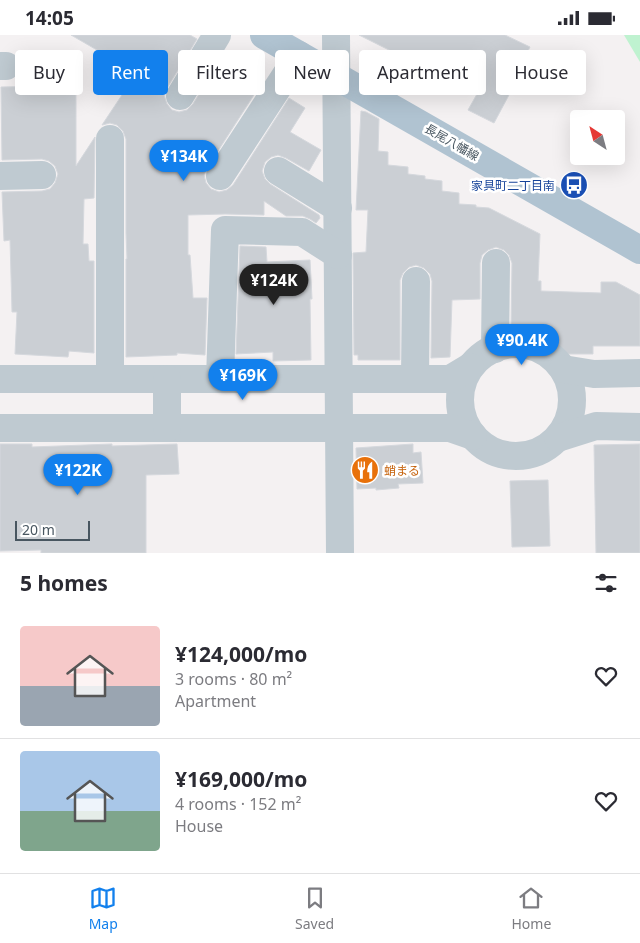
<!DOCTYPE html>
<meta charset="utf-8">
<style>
body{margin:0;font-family:"Noto Sans","Noto Sans JP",sans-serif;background:#f2f2f3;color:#2b2b33;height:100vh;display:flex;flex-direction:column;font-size:19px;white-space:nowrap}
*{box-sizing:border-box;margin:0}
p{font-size:16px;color:#7c7c81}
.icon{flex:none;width:28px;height:28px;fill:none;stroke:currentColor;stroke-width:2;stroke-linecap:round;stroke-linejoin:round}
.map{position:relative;height:518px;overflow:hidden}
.drawer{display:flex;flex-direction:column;background:#fff;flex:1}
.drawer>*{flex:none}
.top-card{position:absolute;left:15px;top:15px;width:610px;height:45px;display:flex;gap:10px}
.needle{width:32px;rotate:324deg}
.tools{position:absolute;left:570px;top:75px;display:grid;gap:10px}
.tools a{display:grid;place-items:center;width:55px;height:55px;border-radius:5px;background:#fff;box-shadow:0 5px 20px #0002;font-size:25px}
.scale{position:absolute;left:15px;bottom:12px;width:75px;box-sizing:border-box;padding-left:5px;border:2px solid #485660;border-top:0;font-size:14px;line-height:18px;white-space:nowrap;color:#485660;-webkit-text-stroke:4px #fff;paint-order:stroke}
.price{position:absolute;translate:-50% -42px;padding:0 11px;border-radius:18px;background:#1280ed;color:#fff;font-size:16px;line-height:32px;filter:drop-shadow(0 1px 2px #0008)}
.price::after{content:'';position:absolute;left:50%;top:30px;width:15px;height:11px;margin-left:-8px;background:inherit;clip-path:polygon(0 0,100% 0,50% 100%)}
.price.selected{background:#222;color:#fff}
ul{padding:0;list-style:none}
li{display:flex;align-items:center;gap:15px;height:125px;padding:0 20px}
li+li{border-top:1px solid #e1e1e2}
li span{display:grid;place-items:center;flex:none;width:140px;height:100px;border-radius:5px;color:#555}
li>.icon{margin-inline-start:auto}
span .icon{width:60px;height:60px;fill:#fffc;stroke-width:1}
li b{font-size:21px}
h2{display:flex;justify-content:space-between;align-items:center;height:60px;padding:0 20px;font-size:21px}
.chip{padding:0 18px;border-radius:5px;background:#fff;box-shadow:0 5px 20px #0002;font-size:18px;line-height:45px}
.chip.selected{background:#1280ed;color:#fff}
.status{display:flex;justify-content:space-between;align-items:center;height:35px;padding:0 25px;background:#fff;direction:ltr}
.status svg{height:14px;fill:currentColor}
.menu{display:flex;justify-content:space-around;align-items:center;height:70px;border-top:1px solid #e1e1e2;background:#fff;font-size:14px;color:#7c7c81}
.menu a{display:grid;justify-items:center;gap:2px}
.menu .selected{color:#1280ed}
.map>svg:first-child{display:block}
</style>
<div class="status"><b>14:05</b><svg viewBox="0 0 49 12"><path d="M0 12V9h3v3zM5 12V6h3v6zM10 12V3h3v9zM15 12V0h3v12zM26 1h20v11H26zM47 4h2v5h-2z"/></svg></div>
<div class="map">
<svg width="640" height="518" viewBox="0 0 640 518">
<rect width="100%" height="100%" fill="#f4f1f2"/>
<!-- green -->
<polygon fill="#bff2d0" points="624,0 640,0 640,27"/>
<!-- building -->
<g fill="#cbcfd4" stroke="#d5d8dd">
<polygon points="71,0 190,0 197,4 167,53 164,60 167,69 172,75 179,77 187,75 193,69 223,20 236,27 233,33 261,49 207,133 204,140 206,148 211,154 219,157 227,155 233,150 289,63 305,73 290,97 321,115 309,136 286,123 278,120 271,122 265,127 262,136 265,144 270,149 319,180 320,183 316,188 310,184 303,181 286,181 264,166 264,180 225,179 188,180 188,220 190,220 193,263 207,263 205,320 177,318 177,320 126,322 126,224 127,224 126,198 126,104 123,96 117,90 110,88 102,90 124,57 123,56 135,37"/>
<polygon points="359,0 505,0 530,12 514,43 517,45 494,88 468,75 477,59"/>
<polygon points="59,51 76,60 76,131 95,102 94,163 84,164 83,209 88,209 89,226 94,226 94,318 69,316 68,322 15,319 17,277 12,277 10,205 4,206 2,157 42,156 50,154 55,148 58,139 55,131 49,126 42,124 2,125 1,52"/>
<polygon points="361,76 366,77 379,84 378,116 388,117 388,130 408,132 408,139 425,141 425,144 442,146 442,156 459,158 459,169 476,170 476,172 489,173 540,199 538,246 541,246 541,256 601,258 601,247 616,247 640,260 640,311 593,311 593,319 564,319 546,307 546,298 511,298 512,228 509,220 504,215 496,212 488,215 482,220 480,228 480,264 452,265 450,322 431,323 432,246 430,239 424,233 416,230 409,232 403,238 400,245 400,325 358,325 358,320 354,320 353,218 366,217 368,175 356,175"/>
<polygon points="240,211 266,212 267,227 310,225 312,264 310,264 311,325 273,326 273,317 236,319"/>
<polygon points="0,409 32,409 32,412 112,409 112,411 177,409 179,439 146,440 146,518 41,518 41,515 0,516"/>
<polygon points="413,409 413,418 421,417 423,448 398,449 399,453 376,455 376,453 357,454 356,413"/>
<polygon points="640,409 640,518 596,518 594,410"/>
<polygon points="548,445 550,511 512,512 510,446"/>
</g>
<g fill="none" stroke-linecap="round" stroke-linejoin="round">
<!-- minor -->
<g stroke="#bfcad1" stroke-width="28">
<polyline points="336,0 340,518"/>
<polyline points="0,31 6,31"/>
<polyline points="180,61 217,0"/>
<polyline points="110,104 110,344"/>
<polyline points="278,136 338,173"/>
<polyline points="0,141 42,140"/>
<polyline points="220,141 299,20"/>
<circle cx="516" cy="365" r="56"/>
<polyline points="495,314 496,228"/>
<polyline points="563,334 594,339 640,338"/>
<polyline points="415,343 416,246"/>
<polyline points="0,344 450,344 470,332"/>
<polyline points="220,344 225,195 302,197 338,220"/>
<polyline points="0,393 450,393 473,401"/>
<polyline points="167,393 167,344"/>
<polyline points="558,403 596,391 640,392"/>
</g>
<!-- major -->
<polyline stroke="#b0c3d1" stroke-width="28" points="264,0 640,215"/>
</g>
<!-- icons -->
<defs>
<g id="bus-disc" transform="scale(1.4375)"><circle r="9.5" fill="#1a4fb4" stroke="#fff"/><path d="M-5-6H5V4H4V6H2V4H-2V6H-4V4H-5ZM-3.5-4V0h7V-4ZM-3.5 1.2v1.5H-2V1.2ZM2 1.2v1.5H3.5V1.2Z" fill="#fff"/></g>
<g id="restaurant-disc" transform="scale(1.4375)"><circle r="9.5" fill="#e8710a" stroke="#fff"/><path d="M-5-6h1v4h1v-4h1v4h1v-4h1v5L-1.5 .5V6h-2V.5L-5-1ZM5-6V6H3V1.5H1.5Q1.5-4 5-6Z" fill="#fff"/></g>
</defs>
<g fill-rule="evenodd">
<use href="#bus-disc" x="574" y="150"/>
<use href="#restaurant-disc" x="365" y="435"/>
</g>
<g text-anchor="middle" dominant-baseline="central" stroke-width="5" stroke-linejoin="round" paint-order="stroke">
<!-- street labels -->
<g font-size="12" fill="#485660" stroke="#fff">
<text transform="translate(452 107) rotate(30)">長尾八幡線</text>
</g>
<!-- transit labels -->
<g font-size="12" fill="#164399" stroke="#fff" text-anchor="end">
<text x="555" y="150">家具町二丁目南</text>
</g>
<!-- food labels -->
<g font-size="12" fill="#c56008" stroke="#fff" text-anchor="start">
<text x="384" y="435">蛸まる</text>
</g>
</g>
</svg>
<div class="tools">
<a><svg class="needle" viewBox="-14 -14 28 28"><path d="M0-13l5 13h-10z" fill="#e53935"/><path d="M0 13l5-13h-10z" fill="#7c7c81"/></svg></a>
</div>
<div class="scale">20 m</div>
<b class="price" style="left:184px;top:147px">¥134K</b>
<b class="price selected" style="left:274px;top:271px">¥124K</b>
<b class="price" style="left:522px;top:331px">¥90.4K</b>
<b class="price" style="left:243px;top:366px">¥169K</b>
<b class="price" style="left:78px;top:461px">¥122K</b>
<div class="top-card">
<a class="chip">Buy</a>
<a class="chip selected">Rent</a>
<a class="chip">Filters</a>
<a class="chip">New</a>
<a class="chip">Apartment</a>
<a class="chip">House</a>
</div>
</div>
<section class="drawer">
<h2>5 homes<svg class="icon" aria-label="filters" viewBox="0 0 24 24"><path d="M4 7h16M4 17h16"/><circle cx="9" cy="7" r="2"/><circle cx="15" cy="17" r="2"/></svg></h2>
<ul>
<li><span style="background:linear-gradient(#f6c9c9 60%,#9aa5b1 0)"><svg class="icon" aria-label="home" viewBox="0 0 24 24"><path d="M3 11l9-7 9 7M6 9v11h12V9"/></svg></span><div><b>¥124,000/mo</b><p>3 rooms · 80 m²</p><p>Apartment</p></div><svg class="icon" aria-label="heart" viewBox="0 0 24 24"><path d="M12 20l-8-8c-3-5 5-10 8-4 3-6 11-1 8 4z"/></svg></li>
<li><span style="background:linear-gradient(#a9c7e8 60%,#7fa58c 0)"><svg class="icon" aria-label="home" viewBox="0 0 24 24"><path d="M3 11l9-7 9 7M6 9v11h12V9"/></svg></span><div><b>¥169,000/mo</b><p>4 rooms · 152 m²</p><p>House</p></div><svg class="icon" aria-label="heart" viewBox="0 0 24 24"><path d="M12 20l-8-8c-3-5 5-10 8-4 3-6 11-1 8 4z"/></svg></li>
</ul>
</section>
<nav class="menu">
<a class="selected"><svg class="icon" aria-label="map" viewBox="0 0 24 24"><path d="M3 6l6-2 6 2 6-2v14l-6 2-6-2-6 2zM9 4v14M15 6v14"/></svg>Map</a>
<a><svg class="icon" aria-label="saved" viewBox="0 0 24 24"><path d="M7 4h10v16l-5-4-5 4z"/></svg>Saved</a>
<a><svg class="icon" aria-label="home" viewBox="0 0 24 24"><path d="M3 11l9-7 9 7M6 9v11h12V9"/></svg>Home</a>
</nav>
